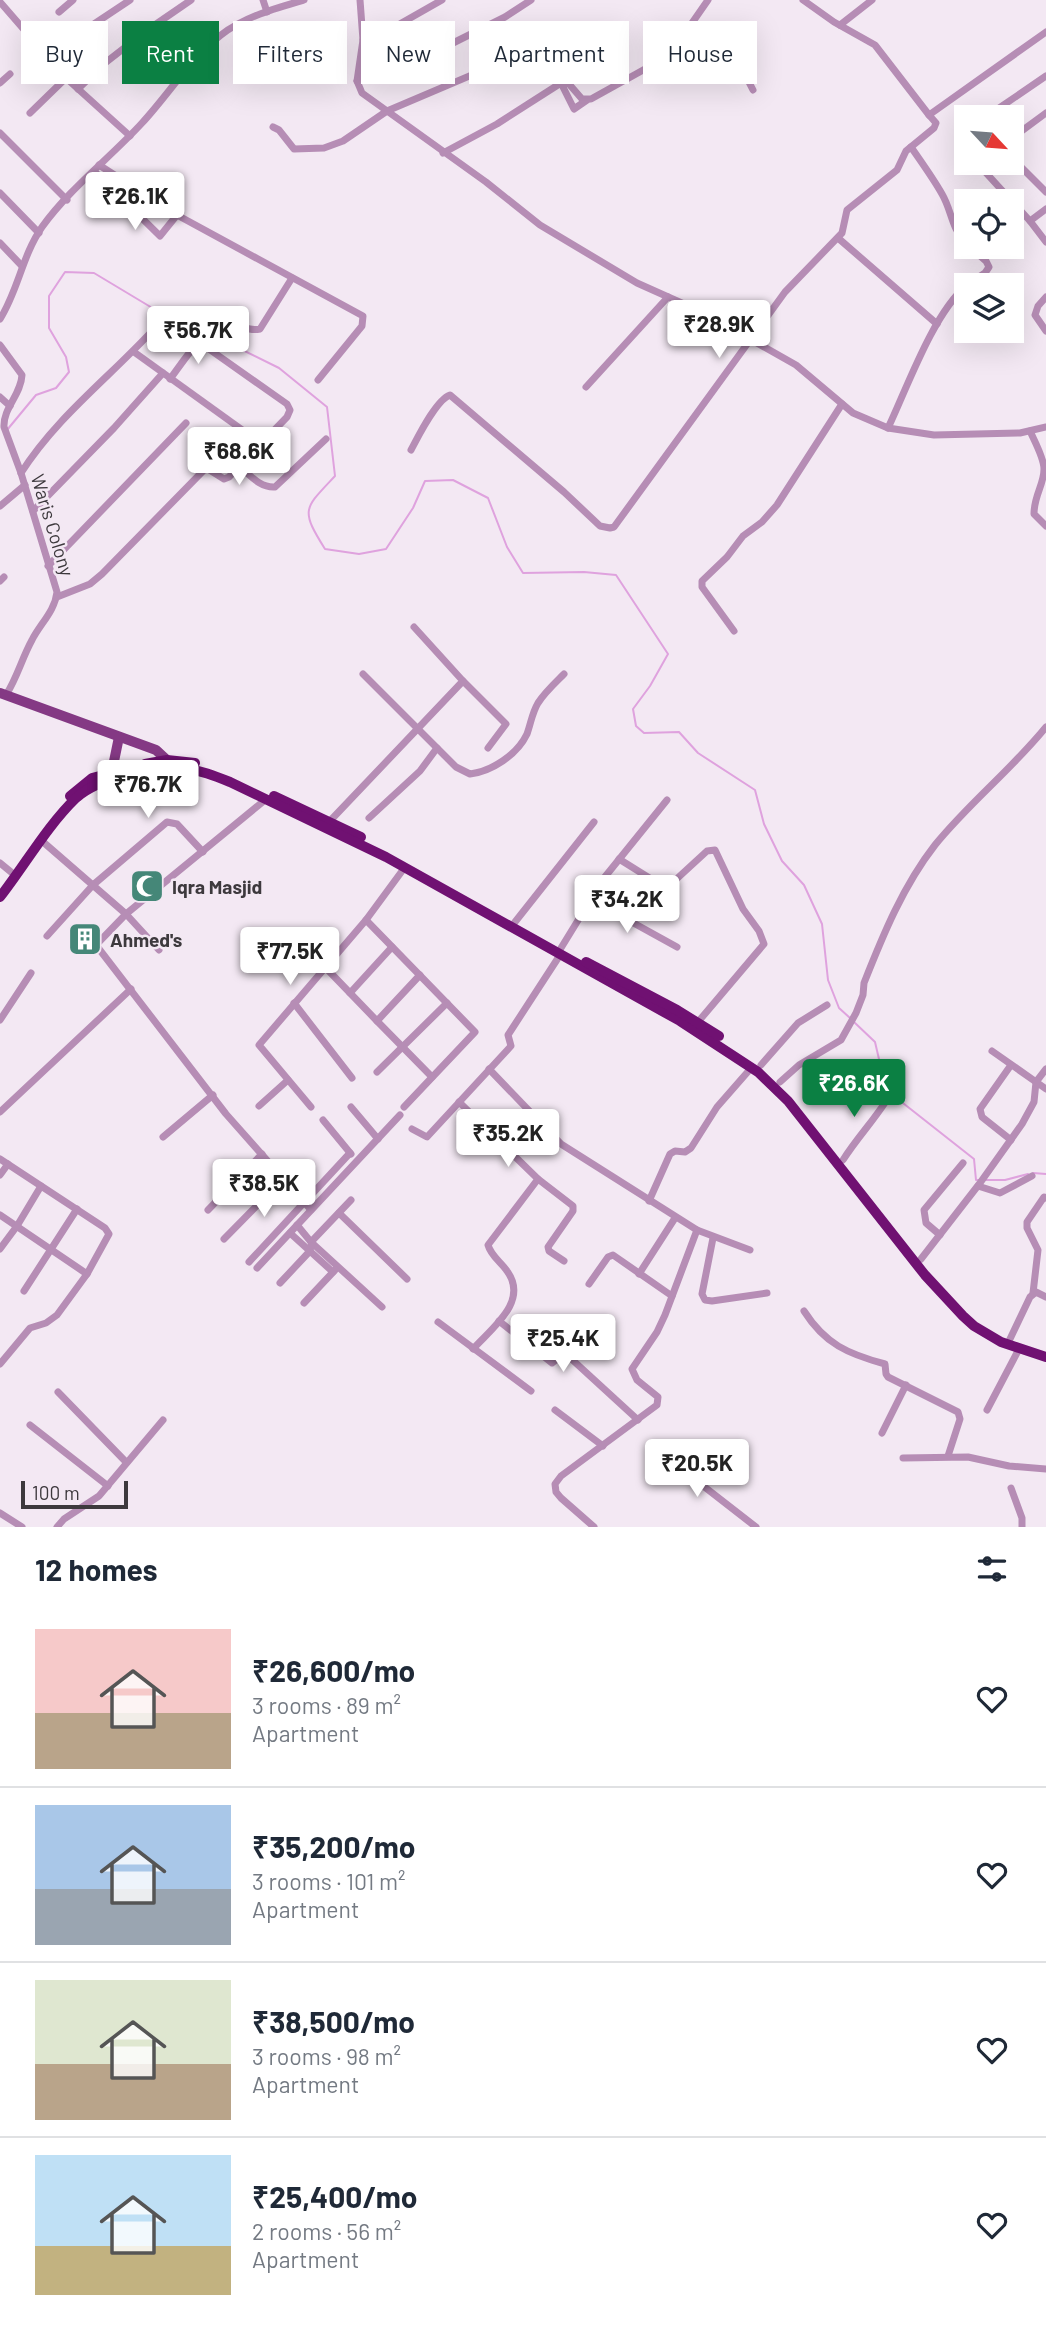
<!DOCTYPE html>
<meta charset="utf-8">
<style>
body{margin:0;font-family:Barlow,sans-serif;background:#f2f2f3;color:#1f2937;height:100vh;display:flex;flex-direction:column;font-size:26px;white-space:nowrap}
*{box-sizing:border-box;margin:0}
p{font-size:23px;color:#747a83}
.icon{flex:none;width:38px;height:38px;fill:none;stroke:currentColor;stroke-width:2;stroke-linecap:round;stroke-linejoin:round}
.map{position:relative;height:1527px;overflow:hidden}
.details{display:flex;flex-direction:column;background:#fff;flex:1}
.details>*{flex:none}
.hud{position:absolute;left:21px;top:21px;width:1004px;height:63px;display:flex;gap:14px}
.needle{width:46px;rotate:116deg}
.tools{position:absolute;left:954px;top:105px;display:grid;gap:14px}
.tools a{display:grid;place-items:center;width:70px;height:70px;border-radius:0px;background:#fff;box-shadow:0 7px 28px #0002;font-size:35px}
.scale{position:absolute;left:21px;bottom:18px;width:107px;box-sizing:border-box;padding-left:7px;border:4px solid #3d393d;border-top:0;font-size:19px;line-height:24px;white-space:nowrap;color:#3d393d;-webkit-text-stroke:5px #f3e8f3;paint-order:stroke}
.price{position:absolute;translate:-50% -60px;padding:0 16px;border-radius:7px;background:#fff;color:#222;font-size:23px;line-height:46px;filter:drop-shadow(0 2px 4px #0008)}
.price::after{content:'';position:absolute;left:50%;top:42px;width:21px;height:16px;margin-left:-10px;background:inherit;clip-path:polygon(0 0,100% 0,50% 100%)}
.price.active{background:#0b8043;color:#fff}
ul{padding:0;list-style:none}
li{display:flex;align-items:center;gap:21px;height:175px;padding:0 35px}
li+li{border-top:2px solid #e0e1e3}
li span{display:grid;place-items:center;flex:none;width:196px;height:140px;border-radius:0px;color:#555}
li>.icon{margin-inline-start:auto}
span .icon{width:84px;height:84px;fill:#fffc;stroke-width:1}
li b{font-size:30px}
h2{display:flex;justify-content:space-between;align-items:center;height:84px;padding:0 35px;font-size:30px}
.chip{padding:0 24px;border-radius:0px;background:#fff;box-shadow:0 7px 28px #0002;font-size:24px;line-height:63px}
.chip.active{background:#0b8043;color:#fff}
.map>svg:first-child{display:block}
</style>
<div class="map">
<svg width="1046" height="1527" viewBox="0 0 1046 1527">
<rect width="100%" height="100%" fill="#f3e8f3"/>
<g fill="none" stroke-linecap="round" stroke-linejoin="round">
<!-- stream -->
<g stroke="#dfa2de" stroke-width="2">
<path d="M210,334L279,368L327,407L335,476C304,509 300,509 325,549L359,554L386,549L413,508L425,481L453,480L488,498L507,547L523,573L584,572L616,575L668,654L650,686L633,709L636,726L644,733L679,732L698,753L755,790L764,824L782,861L804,885L822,924L828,980L839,1008L850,1018"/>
<polyline points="7,430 36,395 56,388 69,372 66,357 49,328 49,296 65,272 94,273 154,309 205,331"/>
<polyline points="854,1022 875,1042 886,1089 889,1092"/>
<polyline points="894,1096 974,1159 976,1180 979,1180"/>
<polyline points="1033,1173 1046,1174"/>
<polyline points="985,1180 1005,1180 1028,1174"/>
</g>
<!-- minor -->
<g stroke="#b68db5" stroke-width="7">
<polyline points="263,0 267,12"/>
<polyline points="360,0 363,40 357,81 362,93 486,182 540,225 637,283 704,313 796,365 853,413 888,428 934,435 1020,433 1046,427"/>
<polyline points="803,0 834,22 875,45 929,115"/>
<polyline points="0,2 66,78 130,136"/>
<polyline points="59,12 73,0"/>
<polyline points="94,24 130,0"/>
<polyline points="840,25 872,0"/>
<polyline points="363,40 398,25 442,0"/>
<polyline points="681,49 692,23 708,0"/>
<polyline points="357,81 423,58 505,17 531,0"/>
<polyline points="0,83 10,74"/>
<polyline points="561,83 574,109 587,100"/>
<polyline points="78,89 105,63 146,31 191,0"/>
<polyline points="30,113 66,78"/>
<polyline points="986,117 1046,76"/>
<polyline points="273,127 279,130 294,149 324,148 343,141 387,111 526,52 556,30"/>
<polyline points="966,131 961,139 966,147"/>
<polyline points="0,133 67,200"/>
<polyline points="1012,138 1046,113"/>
<path d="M911,147C922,163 933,178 942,194C952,211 951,228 966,243"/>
<polyline points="443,153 497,124 561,83 569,84 582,99 591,99 681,49 698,60 719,44 730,45 753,90"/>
<polyline points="1012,158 1046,192"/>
<polyline points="977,163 1030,221 1046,209"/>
<polyline points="99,165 177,215 363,316 362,326 318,380"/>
<polyline points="94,171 160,236 177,215"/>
<polyline points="0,193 39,233"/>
<polyline points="1030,221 1046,242"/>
<polyline points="838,238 937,324"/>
<polyline points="0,243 22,266"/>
<polyline points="967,285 985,273 989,267 986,261 970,247"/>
<polyline points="1046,297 1038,306 1035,315 1046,331"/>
<path d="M0,319C18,291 22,256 42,227C70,188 110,158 142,123C168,95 190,59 221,35C244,17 276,8 304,0"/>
<path d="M0,345L22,375C21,395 3,408 4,427L21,473L57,592C55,611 40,624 32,640C22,658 17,678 6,695"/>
<polyline points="134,352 241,429"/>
<path d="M170,379C181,365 209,320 228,322C240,323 247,332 260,329L292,278"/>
<polyline points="586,387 668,297"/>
<polyline points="0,397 10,406"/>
<path d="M888,428C907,388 933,314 966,286"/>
<path d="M1030,431C1035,442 1044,458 1044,469C1044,485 1034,495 1034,514L1046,526"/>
<path d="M411,450C418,437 436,400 450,395L564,492L600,526L610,528L614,527L785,292L842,233L847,210L897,170L906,151L934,128L936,123L929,115L1046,32"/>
<path d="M239,466C250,475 260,488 275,487L326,439"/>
<path d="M21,473C59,413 118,371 164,318"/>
<polyline points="0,506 25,485"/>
<polyline points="33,511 114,428 163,373"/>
<polyline points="48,566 186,423"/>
<polyline points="0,581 4,577"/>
<polyline points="57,597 90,584 102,574 204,470 208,469 224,479 229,477 287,417 290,410 287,404 199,342"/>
<polyline points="734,631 702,587 702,581 727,557 743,536 762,522 777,505 842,404"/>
<path d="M363,674L456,767L470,774C492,771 517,755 527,734C531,723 532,713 538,703C545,692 555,683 564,674"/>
<polyline points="463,681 506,724 488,748"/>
<polyline points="369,818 420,771 437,748"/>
<polyline points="329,822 463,681 414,627"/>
<polyline points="42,841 126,914 265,800"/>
<polyline points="619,859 659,884 670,885 707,851 715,850 743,909 759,931 764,944 698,1022"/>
<polyline points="0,863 11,872"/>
<polyline points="590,899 677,947"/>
<polyline points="366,920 475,1032 404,1107"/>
<polyline points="515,922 594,822"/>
<polyline points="47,936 93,885 167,822 177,824 203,852"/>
<polyline points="561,948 604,878 667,800"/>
<polyline points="159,950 126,914 96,945 226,1114 311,1210"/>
<polyline points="325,967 377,1021"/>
<polyline points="420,975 377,1021 432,1077"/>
<polyline points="350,993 392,947"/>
<polyline points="294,1003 352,1078"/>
<polyline points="0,1020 31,973"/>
<polyline points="992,1051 1046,1089"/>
<polyline points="761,1065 798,1023 827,1005"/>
<polyline points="489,1069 561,1144 697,1230 750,1250"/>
<polyline points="377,1072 447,1003"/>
<path d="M780,1082L799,1065L841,1040L856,1013L863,995L864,983C883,935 903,886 935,845C969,803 1012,769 1046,727"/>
<path d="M459,1102L538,1179L488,1245C491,1256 501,1262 507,1271C529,1301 493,1327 473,1349"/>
<polyline points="259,1106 288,1080"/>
<polyline points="311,1107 259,1045 366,920 405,867"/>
<polyline points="351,1107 378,1139"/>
<polyline points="0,1112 131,989"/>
<polyline points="323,1120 351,1154"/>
<polyline points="412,1129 427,1137 511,1046 508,1035 560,955"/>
<polyline points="163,1137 213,1095"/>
<polyline points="1011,1140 982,1117 980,1109 1011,1065"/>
<polyline points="0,1159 105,1228 109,1234 87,1274 57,1315 46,1323 30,1328 0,1364"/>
<path d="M843,1160C860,1133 884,1110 898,1081"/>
<polyline points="0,1175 8,1164"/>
<polyline points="538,1179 573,1206 573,1211 548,1247 549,1251 564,1261"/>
<polyline points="978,1186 1000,1193 1032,1176"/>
<polyline points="649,1201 670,1154 675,1151 685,1152 691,1148 717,1107 752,1067"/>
<polyline points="208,1210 262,1154"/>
<polyline points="339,1213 407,1279"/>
<polyline points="0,1215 87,1274"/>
<polyline points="297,1225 311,1242 351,1200"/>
<polyline points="290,1233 333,1272"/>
<polyline points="940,1235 926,1223 924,1210 963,1163"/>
<polyline points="713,1238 702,1294 705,1300 712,1301 767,1293"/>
<polyline points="224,1239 283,1179"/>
<polyline points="311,1242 382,1307"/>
<polyline points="0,1249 17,1226 41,1186"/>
<polyline points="921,1259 980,1183 1022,1124 1034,1102 1036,1082 1046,1069"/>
<polyline points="249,1262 350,1153"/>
<polyline points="257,1268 400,1115"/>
<polyline points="639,1274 675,1218"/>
<polyline points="280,1283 310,1251 311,1246"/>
<polyline points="589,1284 608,1257 613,1255 672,1296"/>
<polyline points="24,1291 77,1209"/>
<polyline points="1033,1293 1038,1250 1027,1228 1027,1222 1044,1197 1046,1198"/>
<polyline points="304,1303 335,1270"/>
<path d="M804,1311C825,1344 848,1354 885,1364L886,1374L888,1377L958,1412L960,1419L948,1456"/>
<polyline points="499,1321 552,1363 563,1354 566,1354 638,1420"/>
<polyline points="438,1322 531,1391"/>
<polyline points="1010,1339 1030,1297 1036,1292 1046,1297"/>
<polyline points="58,1392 126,1462"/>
<polyline points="555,1410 603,1446"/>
<polyline points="987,1410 1019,1349"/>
<polyline points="30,1425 108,1486"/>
<polyline points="882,1433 906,1385"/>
<polyline points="651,1457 702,1485 756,1527"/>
<polyline points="903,1458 968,1457 1009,1466 1046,1469"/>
<polyline points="1011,1488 1022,1518 1022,1527"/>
<polyline points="0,1513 22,1527"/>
<polyline points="57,1527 64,1519 99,1496 163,1420"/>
<polyline points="594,1527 561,1498 556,1492 555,1484 561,1476 657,1405 658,1397 637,1380 632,1369 657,1332 665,1315 697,1230"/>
</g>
<!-- major -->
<g stroke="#843984" stroke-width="10">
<polyline points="0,693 156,750 170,763"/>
<polyline points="113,778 112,771 119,737"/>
</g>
<!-- highway -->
<g stroke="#701172" stroke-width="10">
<polyline points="145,764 167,760 195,763"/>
<polyline points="70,796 92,778 130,768"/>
<polyline points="274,796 361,837"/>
<path d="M0,897C25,865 47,826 76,798C98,778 154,765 183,768C200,770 215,776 230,782L386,857L680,1021L758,1072L788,1101L925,1275L963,1316L974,1326L1001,1342L1046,1357"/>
<polyline points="586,962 677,1010 719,1036"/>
</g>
</g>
<!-- icons -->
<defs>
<g id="mosque-square" transform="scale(1.75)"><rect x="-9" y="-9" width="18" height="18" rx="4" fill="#458778" stroke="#f3e8f3"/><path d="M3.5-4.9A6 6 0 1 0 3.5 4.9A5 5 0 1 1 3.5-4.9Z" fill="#fff"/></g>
<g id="building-square" transform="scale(1.75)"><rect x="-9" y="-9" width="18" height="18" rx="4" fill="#458778" stroke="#f3e8f3"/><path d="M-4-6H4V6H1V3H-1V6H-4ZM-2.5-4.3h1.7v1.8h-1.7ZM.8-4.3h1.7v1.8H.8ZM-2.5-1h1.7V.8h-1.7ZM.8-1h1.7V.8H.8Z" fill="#fff"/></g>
</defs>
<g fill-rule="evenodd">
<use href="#mosque-square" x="147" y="886"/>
<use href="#building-square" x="85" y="939"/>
</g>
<g text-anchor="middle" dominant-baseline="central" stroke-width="5" stroke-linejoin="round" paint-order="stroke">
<!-- street labels -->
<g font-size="19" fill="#3d393d" stroke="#f3e8f3">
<text transform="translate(53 525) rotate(73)">Waris Colony</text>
</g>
<!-- poi labels -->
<g font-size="19" font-weight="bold" fill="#3d393d" stroke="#f3e8f3" text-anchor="start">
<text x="172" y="886">Iqra Masjid</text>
<text x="110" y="939">Ahmed's</text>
</g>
</g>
</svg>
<div class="tools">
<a><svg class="needle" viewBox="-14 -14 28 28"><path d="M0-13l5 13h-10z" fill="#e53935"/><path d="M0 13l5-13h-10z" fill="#747a83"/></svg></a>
<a><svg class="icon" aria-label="locate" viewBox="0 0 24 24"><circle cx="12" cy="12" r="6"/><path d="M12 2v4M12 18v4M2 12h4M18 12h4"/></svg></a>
<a><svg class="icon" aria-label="layers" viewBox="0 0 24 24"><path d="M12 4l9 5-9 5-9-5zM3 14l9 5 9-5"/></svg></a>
</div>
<div class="scale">100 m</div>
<b class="price" style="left:135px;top:232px">₹26.1K</b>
<b class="price" style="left:719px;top:360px">₹28.9K</b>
<b class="price" style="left:198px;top:366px">₹56.7K</b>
<b class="price" style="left:239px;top:487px">₹68.6K</b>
<b class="price" style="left:148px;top:820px">₹76.7K</b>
<b class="price" style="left:627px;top:935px">₹34.2K</b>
<b class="price" style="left:290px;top:987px">₹77.5K</b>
<b class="price active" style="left:854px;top:1119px">₹26.6K</b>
<b class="price" style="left:508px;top:1169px">₹35.2K</b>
<b class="price" style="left:264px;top:1219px">₹38.5K</b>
<b class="price" style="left:563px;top:1374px">₹25.4K</b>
<b class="price" style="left:697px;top:1499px">₹20.5K</b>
<div class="hud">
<a class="chip">Buy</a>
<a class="chip active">Rent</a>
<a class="chip">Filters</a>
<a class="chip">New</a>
<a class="chip">Apartment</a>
<a class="chip">House</a>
</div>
</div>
<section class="details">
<h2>12 homes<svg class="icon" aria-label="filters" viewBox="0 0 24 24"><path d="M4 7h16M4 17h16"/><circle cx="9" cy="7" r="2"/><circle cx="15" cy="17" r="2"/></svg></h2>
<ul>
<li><span style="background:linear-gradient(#f6c9c9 60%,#b9a48a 0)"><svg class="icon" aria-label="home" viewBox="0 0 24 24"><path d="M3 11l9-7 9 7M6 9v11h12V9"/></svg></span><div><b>₹26,600/mo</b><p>3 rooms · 89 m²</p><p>Apartment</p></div><svg class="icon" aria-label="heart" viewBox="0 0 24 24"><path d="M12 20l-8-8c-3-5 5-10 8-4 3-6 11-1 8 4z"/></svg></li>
<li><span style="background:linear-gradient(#a9c7e8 60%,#9aa5b1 0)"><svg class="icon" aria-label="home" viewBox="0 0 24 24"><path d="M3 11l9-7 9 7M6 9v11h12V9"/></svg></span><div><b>₹35,200/mo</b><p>3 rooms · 101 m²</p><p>Apartment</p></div><svg class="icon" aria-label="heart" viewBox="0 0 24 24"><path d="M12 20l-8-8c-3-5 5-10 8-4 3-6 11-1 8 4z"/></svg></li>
<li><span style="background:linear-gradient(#dfe7d0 60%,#b9a48a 0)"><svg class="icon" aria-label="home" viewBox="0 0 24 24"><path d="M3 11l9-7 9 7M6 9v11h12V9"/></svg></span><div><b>₹38,500/mo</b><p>3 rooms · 98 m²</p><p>Apartment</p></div><svg class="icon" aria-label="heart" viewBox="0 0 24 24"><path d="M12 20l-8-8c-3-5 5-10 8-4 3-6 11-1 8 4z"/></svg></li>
<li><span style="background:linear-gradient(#bfe0f5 65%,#c2b280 0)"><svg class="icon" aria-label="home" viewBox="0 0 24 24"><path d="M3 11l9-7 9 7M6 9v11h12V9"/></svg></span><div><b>₹25,400/mo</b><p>2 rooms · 56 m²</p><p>Apartment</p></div><svg class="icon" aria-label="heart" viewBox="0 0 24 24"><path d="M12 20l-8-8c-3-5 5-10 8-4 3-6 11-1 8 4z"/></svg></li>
</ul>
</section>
